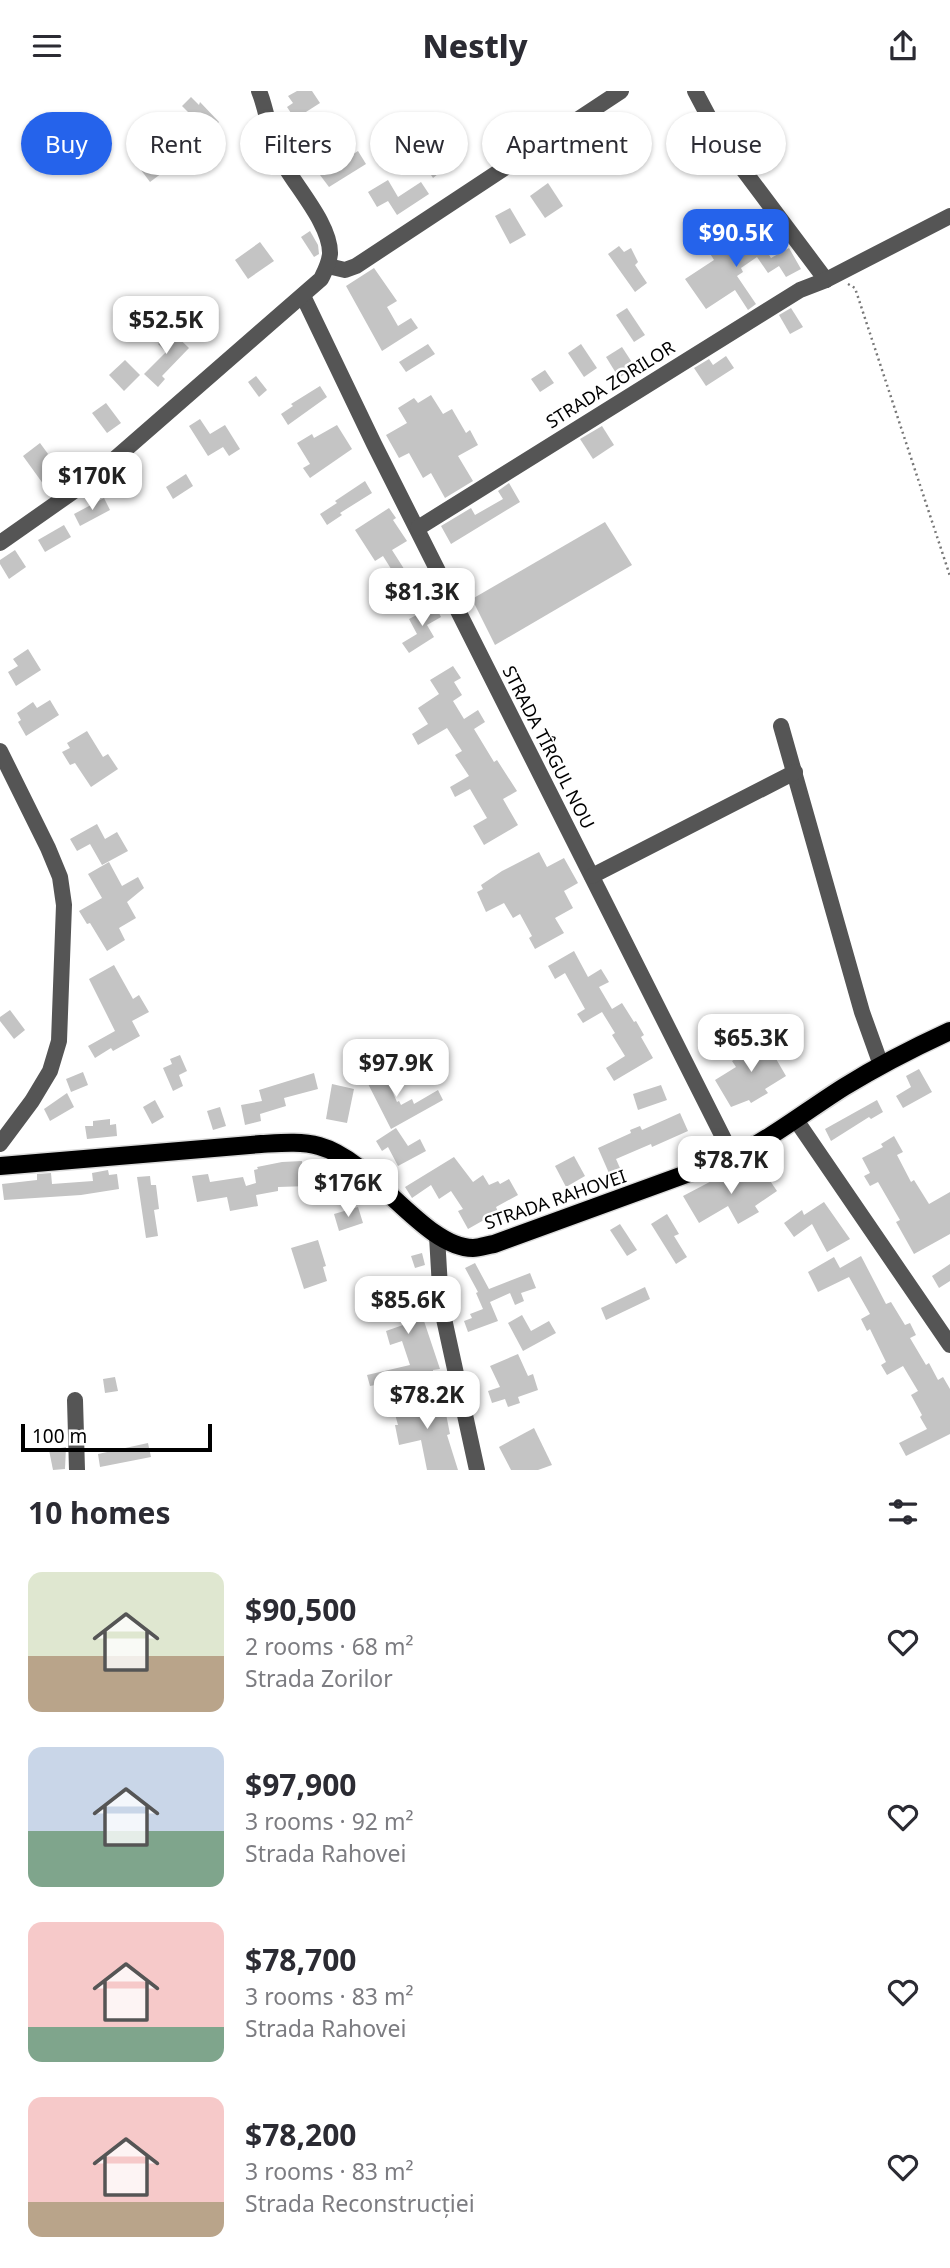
<!DOCTYPE html>
<meta charset="utf-8">
<style>
body{margin:0;font-family:"Noto Sans",sans-serif;background:#f2f2f3;color:#2b2b33;height:100vh;display:flex;flex-direction:column;font-size:26px;white-space:nowrap}
*{box-sizing:border-box;margin:0}
p{font-size:23px;color:#7c7c81}
.icon{flex:none;width:38px;height:38px;fill:none;stroke:currentColor;stroke-width:2;stroke-linecap:round;stroke-linejoin:round}
.map{position:relative;height:1379px;overflow:hidden}
.drawer{display:flex;flex-direction:column;background:#fff;flex:1}
.drawer>*{flex:none}
.hud{position:absolute;left:21px;top:21px;width:908px;height:63px;display:flex;gap:14px}
.scale{position:absolute;left:21px;bottom:18px;width:191px;box-sizing:border-box;padding-left:7px;border:4px solid #000;border-top:0;font-size:19px;line-height:24px;white-space:nowrap;color:#000;-webkit-text-stroke:5px #fff;paint-order:stroke}
.price{position:absolute;translate:-50% -60px;padding:0 16px;border-radius:14px;background:#fff;color:#222;font-size:23px;line-height:46px;filter:drop-shadow(0 2px 4px #0008)}
.price::after{content:'';position:absolute;left:50%;top:42px;width:21px;height:16px;margin-left:-10px;background:inherit;clip-path:polygon(0 0,100% 0,50% 100%)}
.price.active{background:#2563eb;color:#fff}
ul{padding:0;list-style:none}
li{display:flex;align-items:center;gap:21px;height:175px;padding:0 28px}
li span{display:grid;place-items:center;flex:none;width:196px;height:140px;border-radius:14px;color:#555}
li>.icon{margin-inline-start:auto}
span .icon{width:84px;height:84px;fill:#fffc;stroke-width:1}
li b{font-size:30px}
h2{display:flex;justify-content:space-between;align-items:center;height:84px;padding:0 28px;font-size:30px}
.pill{padding:0 24px;border-radius:32px;background:#fff;box-shadow:0 2px 5px #0004;font-size:24px;line-height:63px}
.pill.active{background:#2563eb;color:#fff}
header{display:flex;justify-content:space-between;align-items:center;height:91px;padding:0 28px;background:#fff;font-size:32px;font-weight:800}
.map>svg:first-child{display:block}
</style>
<header><svg class="icon" aria-label="menu" viewBox="0 0 24 24"><path d="M4 6h16M4 12h16M4 18h16"/></svg>Nestly<svg class="icon" aria-label="share" viewBox="0 0 24 24"><path d="M12 15V3M7 8l5-5 5 5M5 13v7h14v-7"/></svg></header>
<div class="map">
<svg width="950" height="1379" viewBox="0 0 950 1379">
<rect width="100%" height="100%" fill="#fff"/>
<!-- building -->
<g fill="#c4c4c4">
<polygon points="297,0 312,0 320,12 295,28 287,16 293,12 288,5"/>
<polygon points="191,6 199,14 200,11 219,31 196,53 198,56 186,66 166,45 190,23 182,15"/>
<polygon points="449,36 462,55 457,58 462,64 433,87 416,61"/>
<polygon points="151,59 166,79 150,91 135,71"/>
<polygon points="358,60 366,73 329,96 320,84"/>
<polygon points="388,89 398,106 421,91 429,103 397,124 388,110 377,116 368,101"/>
<polygon points="548,92 563,115 545,127 530,105"/>
<polygon points="510,117 526,144 510,153 495,125"/>
<polygon points="752,137 771,167 789,157 801,178 786,186 779,175 768,182 757,166 741,177 743,181 737,185 756,213 748,219 735,199 706,218 685,188 714,169 709,161 724,152 726,154"/>
<polygon points="310,140 318,154 319,163 314,166 301,146"/>
<polygon points="260,151 274,170 248,188 235,169"/>
<polygon points="619,155 624,161 631,157 638,171 635,174 647,192 635,201 608,163"/>
<polygon points="374,177 397,210 387,216 398,235 411,227 418,237 382,260 346,195"/>
<polygon points="627,217 645,244 634,251 616,224"/>
<polygon points="791,217 803,236 790,243 779,224"/>
<polygon points="166,235 189,257 162,285 165,288 158,296 144,283 166,261 158,253 163,249 158,244"/>
<polygon points="428,253 435,263 406,281 399,271"/>
<polygon points="581,253 597,277 584,286 568,262"/>
<polygon points="622,256 635,276 619,287 606,266"/>
<polygon points="726,265 734,277 706,295 694,277 709,268 713,274"/>
<polygon points="125,269 140,284 124,300 109,284"/>
<polygon points="545,279 554,292 540,301 531,288"/>
<polygon points="256,285 267,299 259,306 248,291"/>
<polygon points="320,295 327,306 288,334 281,323 293,315 291,313"/>
<polygon points="431,304 443,323 452,318 466,342 470,339 478,354 458,365 473,390 445,407 431,382 423,387 409,362 399,367 386,344 407,332 398,317 414,307 418,312"/>
<polygon points="106,312 121,332 107,342 92,322"/>
<polygon points="200,328 210,343 225,334 240,358 229,365 223,356 208,365 189,335"/>
<polygon points="337,334 352,358 310,387 303,377 310,373 297,352 312,343 314,347"/>
<polygon points="602,335 614,354 593,368 580,348"/>
<polygon points="40,352 51,367 47,370 57,384 44,394 23,365"/>
<polygon points="186,383 193,395 173,408 166,396"/>
<polygon points="365,390 372,402 340,422 342,424 327,434 320,423 337,412 335,410"/>
<polygon points="509,392 520,411 451,453 441,435 471,417 475,424 503,408 498,400"/>
<polygon points="104,407 110,419 80,435 74,423"/>
<polygon points="389,417 396,427 393,429 407,450 392,459 415,495 387,513 380,500 398,489 383,465 375,470 355,439"/>
<polygon points="605,431 632,474 495,554 472,508"/>
<polygon points="64,434 71,446 45,461 38,449"/>
<polygon points="15,459 26,476 9,488 0,473 0,469"/>
<polygon points="435,514 441,526 427,534 434,546 409,562 402,552 417,543 409,528"/>
<polygon points="28,558 41,579 16,595 8,581 18,575 13,568"/>
<polygon points="453,575 461,587 454,591 462,604 453,610 464,628 478,619 485,631 474,638 494,671 497,669 517,700 503,708 518,734 484,754 473,735 487,727 470,698 455,706 450,696 469,685 455,664 462,660 447,637 418,654 412,643 428,633 418,617 439,603 430,589"/>
<polygon points="50,609 59,624 26,645 18,631 21,629 17,622 33,611 37,617"/>
<polygon points="87,640 103,666 108,663 118,678 91,696 75,672 70,674 62,661 70,657 67,652"/>
<polygon points="97,733 105,748 117,741 128,760 102,774 90,753 77,760 70,748"/>
<polygon points="539,761 547,776 564,767 578,792 564,800 573,817 555,827 564,842 535,858 529,847 532,845 520,823 513,827 504,812 486,821 477,801 483,798 481,794 502,780"/>
<polygon points="109,771 122,795 138,786 144,797 127,811 136,827 119,837 125,849 107,860 90,832 87,833 79,820 102,807 88,783"/>
<polygon points="574,860 588,886 601,878 609,891 599,896 612,918 622,912 634,931 636,930 644,944 641,946 653,967 614,990 606,977 625,965 612,944 615,942 602,921 583,932 577,923 585,918 565,882 555,888 548,875"/>
<polygon points="114,874 133,908 139,904 149,921 132,930 140,945 113,960 111,957 95,967 88,955 115,940 89,888"/>
<polygon points="10,919 25,939 14,948 0,930 0,926"/>
<polygon points="761,942 786,985 765,998 768,1002 751,1012 749,1009 731,1016 715,989 736,976 732,970 749,960 745,952"/>
<polygon points="393,956 398,968 379,975 374,964"/>
<polygon points="180,964 187,980 179,984 183,995 173,1000 163,977 172,973 170,968"/>
<polygon points="381,974 397,1011 399,1010 401,1014 412,1008 414,1013 438,999 443,1009 391,1038 363,983"/>
<polygon points="919,978 932,1001 903,1017 896,1005 911,996 906,985"/>
<polygon points="83,981 88,994 71,1001 66,988"/>
<polygon points="314,982 318,998 284,1007 286,1015 260,1023 261,1030 245,1034 241,1014 262,1010 259,999"/>
<polygon points="332,993 354,998 347,1032 326,1028"/>
<polygon points="661,994 667,1009 638,1019 633,1003"/>
<polygon points="67,1002 74,1016 50,1030 44,1018"/>
<polygon points="155,1009 164,1026 152,1033 143,1016"/>
<polygon points="877,1009 883,1021 871,1028 869,1026 831,1050 825,1038"/>
<polygon points="220,1016 226,1035 213,1039 207,1020"/>
<polygon points="680,1022 688,1040 652,1056 651,1053 616,1068 623,1084 612,1089 598,1057 631,1042 630,1039 640,1035 642,1039"/>
<polygon points="110,1028 110,1034 116,1033 117,1045 87,1048 85,1035 93,1035 93,1030"/>
<polygon points="396,1037 408,1055 420,1048 426,1060 398,1075 388,1056 382,1060 376,1050"/>
<polygon points="894,1045 903,1061 897,1064 911,1091 914,1089 929,1113 950,1101 950,1143 914,1163 896,1131 900,1129 878,1091 870,1095 864,1085 870,1082 862,1067 883,1056 881,1053"/>
<polygon points="574,1065 585,1085 566,1096 555,1075"/>
<polygon points="454,1066 473,1091 483,1084 489,1094 498,1090 500,1093 509,1088 518,1104 496,1116 498,1121 468,1138 458,1120 463,1118 451,1100 439,1108 431,1094 412,1107 405,1096"/>
<polygon points="302,1070 302,1074 324,1071 328,1106 311,1108 309,1095 278,1096 278,1100 256,1104 258,1115 230,1120 227,1106 197,1111 192,1085 208,1083 210,1091 243,1086 246,1095 256,1092 254,1079 258,1078 257,1076 282,1071"/>
<polygon points="760,1075 777,1100 755,1115 759,1121 738,1133 728,1115 699,1132 683,1105 723,1084 729,1095"/>
<polygon points="108,1079 109,1084 117,1083 119,1098 81,1104 4,1109 2,1093 37,1089 37,1083 51,1082 52,1093 93,1090 92,1082"/>
<polygon points="150,1085 151,1094 156,1094 159,1118 154,1119 158,1145 146,1147 137,1086"/>
<polygon points="824,1111 850,1148 827,1161 812,1133 794,1146 784,1132 802,1119 804,1124"/>
<polygon points="358,1116 363,1132 339,1140 334,1123"/>
<polygon points="667,1123 679,1143 674,1145 687,1166 676,1173 651,1133"/>
<polygon points="620,1133 637,1159 627,1165 610,1139"/>
<polygon points="318,1149 326,1175 323,1176 327,1190 304,1198 291,1157"/>
<polygon points="422,1162 425,1174 415,1177 411,1165"/>
<polygon points="861,1165 886,1213 891,1211 905,1234 910,1232 916,1244 910,1247 926,1274 929,1272 938,1289 943,1286 950,1298 950,1343 906,1365 899,1352 927,1338 920,1326 922,1324 911,1304 918,1300 903,1275 887,1284 881,1274 886,1271 870,1238 867,1240 861,1228 870,1223 849,1186 818,1201 808,1181 834,1166 840,1177"/>
<polygon points="475,1172 489,1198 530,1182 536,1197 521,1202 524,1210 515,1214 510,1202 490,1211 498,1230 468,1241 464,1230 472,1227 470,1223 483,1218 476,1202 478,1201 465,1177"/>
<polygon points="950,1173 950,1190 939,1197 932,1185"/>
<polygon points="407,1187 411,1204 419,1202 423,1217 420,1218 440,1278 433,1279 433,1283 370,1295 367,1284 410,1274 402,1250 390,1254 386,1240 403,1234 395,1204 382,1206 379,1192"/>
<polygon points="645,1196 650,1208 606,1229 601,1217"/>
<polygon points="522,1224 531,1240 549,1230 556,1242 523,1260 508,1232"/>
<polygon points="518,1263 528,1285 533,1283 538,1299 518,1306 520,1312 508,1316 505,1308 492,1312 488,1300 500,1296 490,1275"/>
<polygon points="115,1286 118,1300 105,1302 103,1288"/>
<polygon points="442,1303 450,1343 447,1344 458,1379 427,1379 421,1349 399,1354 395,1334 398,1334 393,1316"/>
<polygon points="534,1337 552,1374 538,1379 511,1379 499,1356"/>
<polygon points="148,1352 151,1366 100,1376 98,1363"/>
<polygon points="66,1356 65,1378 53,1379 49,1359"/>
</g>
<g fill="none" stroke-linecap="round" stroke-linejoin="round">
<!-- major casing -->
<g stroke="#dbdbdb" stroke-width="21">
<path id="major" d="M0,1075L261,1053C280,1052 301,1050 319,1055C374,1070 424,1157 473,1157C480,1157 487,1154 494,1153L733,1066C772,1047 806,1020 844,996C878,975 913,957 950,940"/>
</g>
<!-- path -->
<polyline stroke="#777" stroke-width="2.5" stroke-dasharray="2 3.5" stroke-linecap="butt" points="848,193 855,197 950,485"/>
<!-- minor -->
<g stroke="#555" stroke-width="16">
<polyline points="695,0 721,49 826,189"/>
<polyline points="328,175 345,179 356,175 621,0"/>
<polyline points="303,205 374,353 733,1066"/>
<polyline points="418,437 800,199 826,189 950,125"/>
<path d="M0,452L94,386L321,188C325,180 329,173 330,163C331,133 294,94 280,67C269,46 268,22 259,0"/>
<polyline points="781,635 862,921 881,974"/>
<polyline points="0,660 48,757 60,786 64,814 59,950 50,980 32,1010 0,1053"/>
<polyline points="592,785 795,681"/>
<polyline points="796,1029 950,1254"/>
<polyline points="437,1145 441,1214 477,1379"/>
<polyline points="75,1309 77,1379"/>
</g>
<!-- major -->
<use href="#major" stroke="#000" stroke-width="18"/>
</g>
<g text-anchor="middle" dominant-baseline="central" stroke-width="5" stroke-linejoin="round" paint-order="stroke">
<!-- street labels -->
<g font-size="18" fill="#000" stroke="#fff">
<text transform="translate(610 293) rotate(-32)">STRADA ZORILOR</text>
<text transform="translate(549 656) rotate(63)">STRADA TÎRGUL NOU</text>
<text transform="translate(555 1108) rotate(-19)">STRADA RAHOVEI</text>
</g>
</g>
</svg>
<div class="scale">100 m</div>
<b class="price active" style="left:736px;top:178px">$90.5K</b>
<b class="price" style="left:166px;top:265px">$52.5K</b>
<b class="price" style="left:92px;top:421px">$170K</b>
<b class="price" style="left:422px;top:537px">$81.3K</b>
<b class="price" style="left:751px;top:983px">$65.3K</b>
<b class="price" style="left:396px;top:1008px">$97.9K</b>
<b class="price" style="left:731px;top:1105px">$78.7K</b>
<b class="price" style="left:348px;top:1128px">$176K</b>
<b class="price" style="left:408px;top:1245px">$85.6K</b>
<b class="price" style="left:427px;top:1340px">$78.2K</b>
<div class="hud">
<a class="pill active">Buy</a>
<a class="pill">Rent</a>
<a class="pill">Filters</a>
<a class="pill">New</a>
<a class="pill">Apartment</a>
<a class="pill">House</a>
</div>
</div>
<section class="drawer">
<h2>10 homes<svg class="icon" aria-label="filters" viewBox="0 0 24 24"><path d="M4 7h16M4 17h16"/><circle cx="9" cy="7" r="2"/><circle cx="15" cy="17" r="2"/></svg></h2>
<ul>
<li><span style="background:linear-gradient(#dfe7d0 60%,#b9a48a 0)"><svg class="icon" aria-label="home" viewBox="0 0 24 24"><path d="M3 11l9-7 9 7M6 9v11h12V9"/></svg></span><div><b>$90,500</b><p>2 rooms · 68 m²</p><p>Strada Zorilor</p></div><svg class="icon" aria-label="heart" viewBox="0 0 24 24"><path d="M12 20l-8-8c-3-5 5-10 8-4 3-6 11-1 8 4z"/></svg></li>
<li><span style="background:linear-gradient(#c9d6e8 60%,#7fa58c 0)"><svg class="icon" aria-label="home" viewBox="0 0 24 24"><path d="M3 11l9-7 9 7M6 9v11h12V9"/></svg></span><div><b>$97,900</b><p>3 rooms · 92 m²</p><p>Strada Rahovei</p></div><svg class="icon" aria-label="heart" viewBox="0 0 24 24"><path d="M12 20l-8-8c-3-5 5-10 8-4 3-6 11-1 8 4z"/></svg></li>
<li><span style="background:linear-gradient(#f6c9c9 75%,#7fa58c 0)"><svg class="icon" aria-label="home" viewBox="0 0 24 24"><path d="M3 11l9-7 9 7M6 9v11h12V9"/></svg></span><div><b>$78,700</b><p>3 rooms · 83 m²</p><p>Strada Rahovei</p></div><svg class="icon" aria-label="heart" viewBox="0 0 24 24"><path d="M12 20l-8-8c-3-5 5-10 8-4 3-6 11-1 8 4z"/></svg></li>
<li><span style="background:linear-gradient(#f6c9c9 75%,#b9a48a 0)"><svg class="icon" aria-label="home" viewBox="0 0 24 24"><path d="M3 11l9-7 9 7M6 9v11h12V9"/></svg></span><div><b>$78,200</b><p>3 rooms · 83 m²</p><p>Strada Reconstrucției</p></div><svg class="icon" aria-label="heart" viewBox="0 0 24 24"><path d="M12 20l-8-8c-3-5 5-10 8-4 3-6 11-1 8 4z"/></svg></li>
</ul>
</section>
